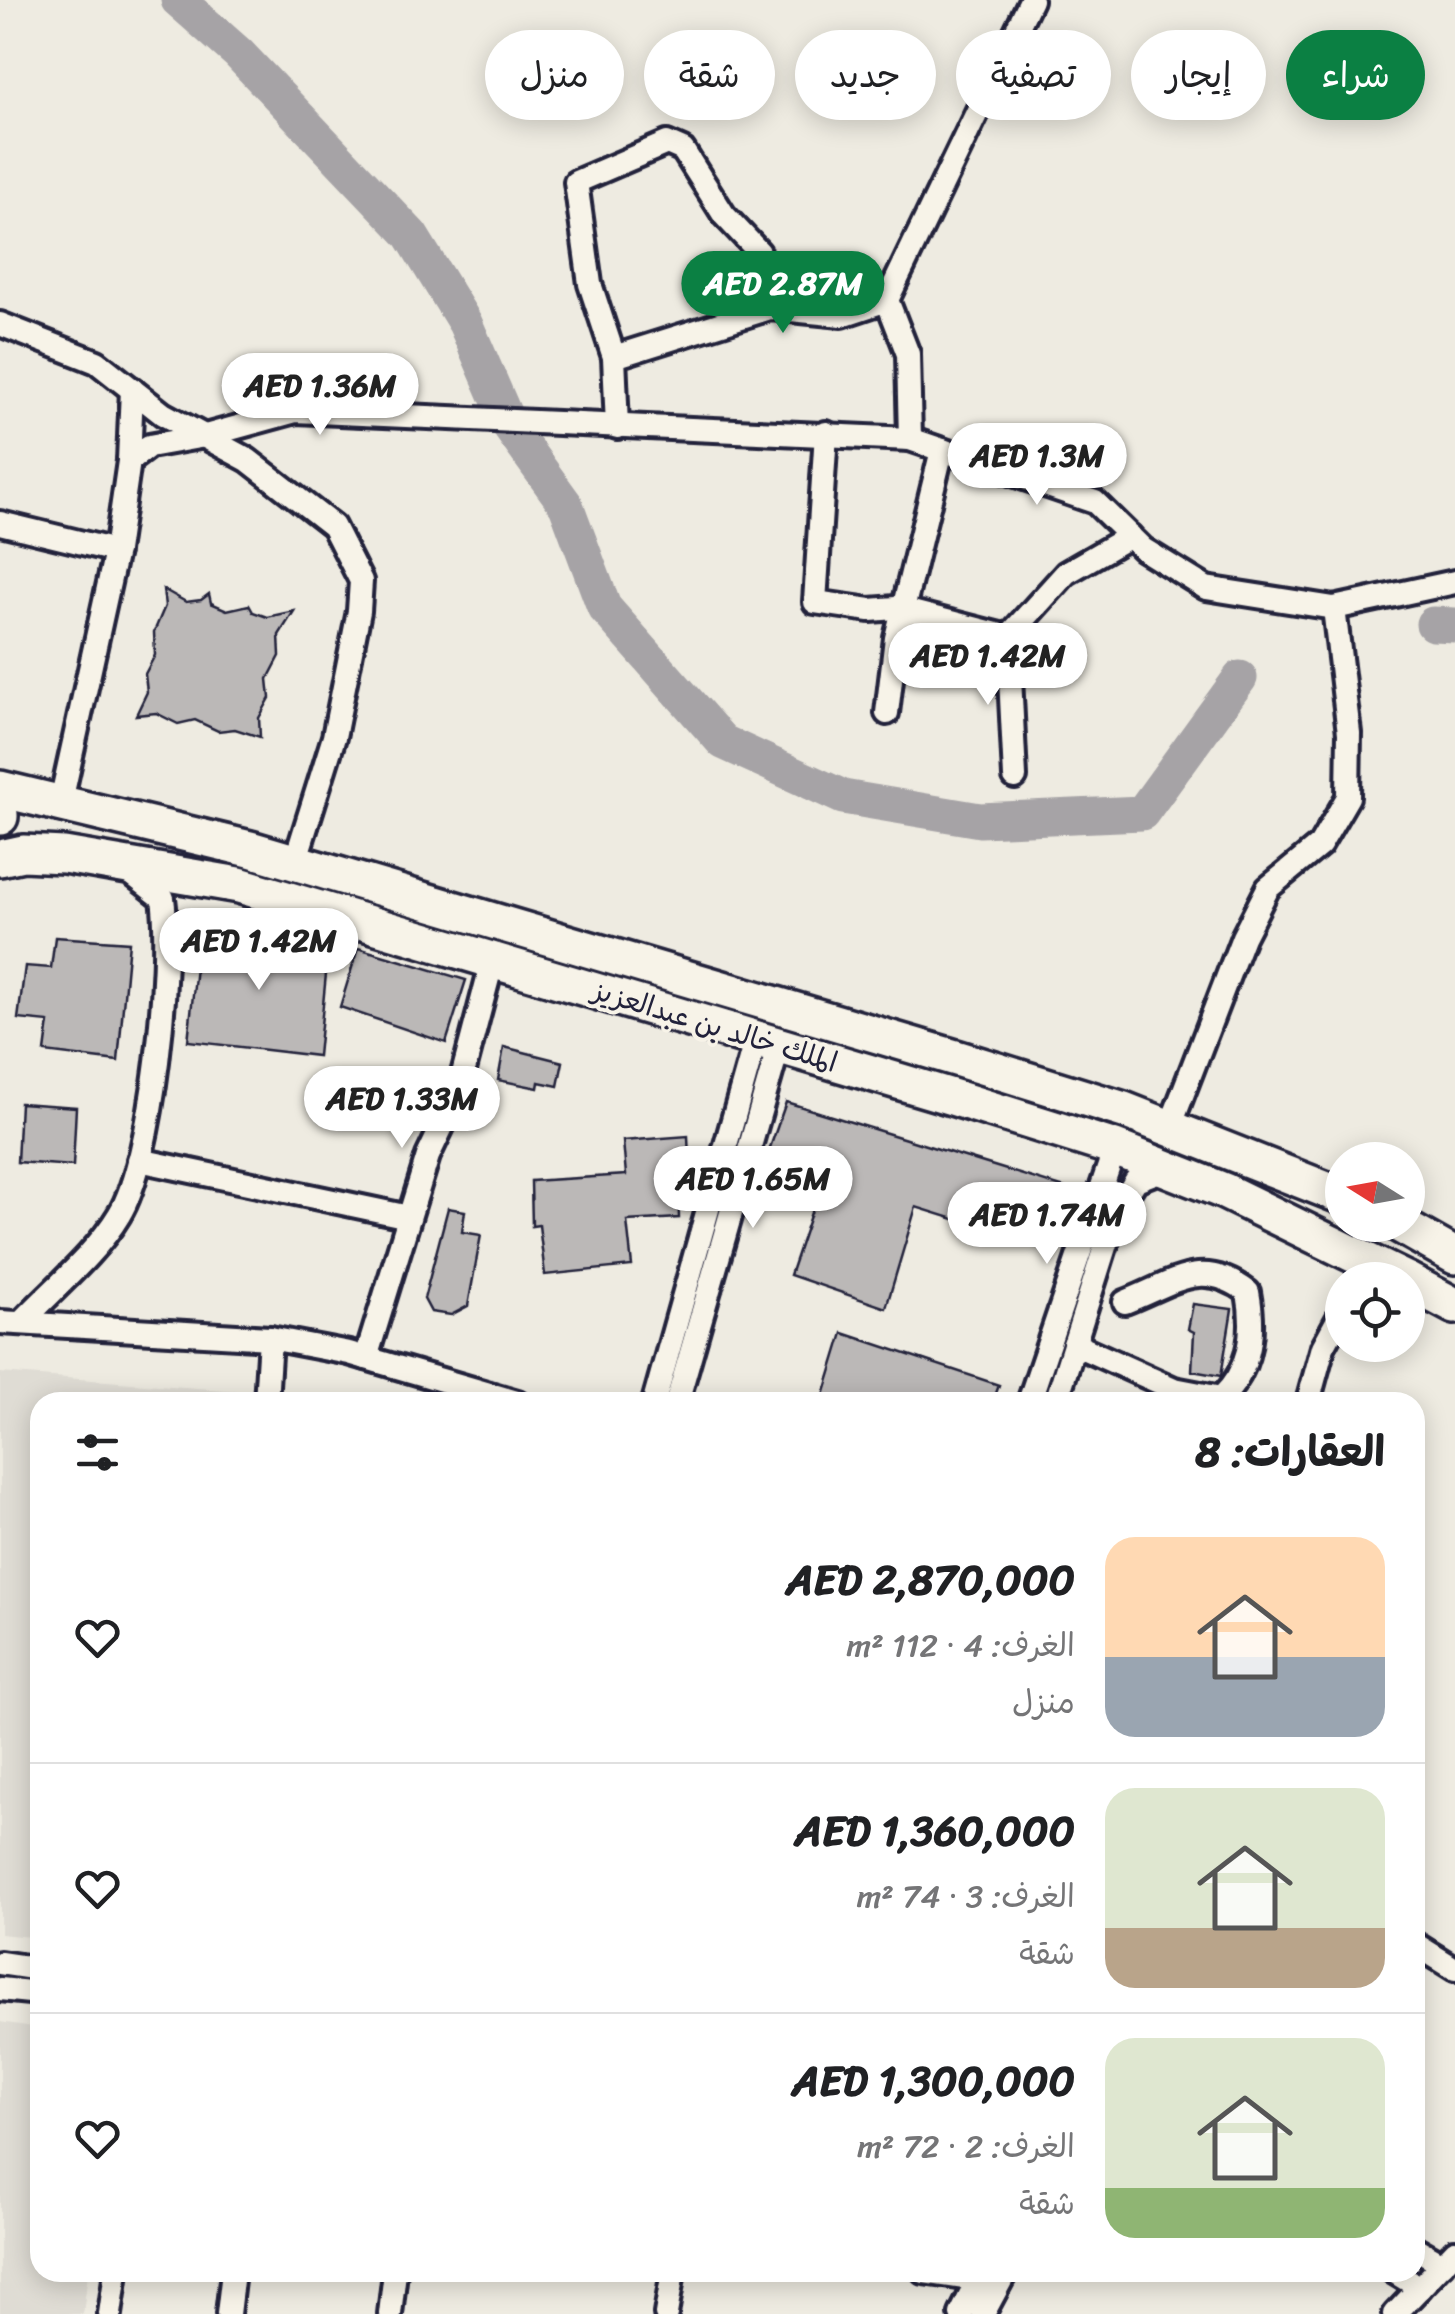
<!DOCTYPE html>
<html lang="ar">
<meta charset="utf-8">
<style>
body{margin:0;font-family:Sriracha,"Playpen Sans Arabic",sans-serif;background:#f6f6f6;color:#202124;direction:rtl;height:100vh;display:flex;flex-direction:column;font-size:38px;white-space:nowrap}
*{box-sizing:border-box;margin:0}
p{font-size:32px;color:#757577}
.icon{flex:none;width:55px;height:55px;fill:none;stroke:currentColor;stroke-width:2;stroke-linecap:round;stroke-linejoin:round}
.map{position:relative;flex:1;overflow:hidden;direction:ltr}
.details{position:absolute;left:30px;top:1392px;width:1395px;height:890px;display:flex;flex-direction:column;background:#fff;border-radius:30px;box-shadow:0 5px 25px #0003;direction:rtl}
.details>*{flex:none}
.guide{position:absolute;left:30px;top:30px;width:1395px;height:90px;direction:rtl;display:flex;gap:20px}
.needle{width:65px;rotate:281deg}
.tools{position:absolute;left:1325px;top:1142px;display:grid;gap:20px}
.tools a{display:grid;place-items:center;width:100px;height:100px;border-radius:50%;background:#fff;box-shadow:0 5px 25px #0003;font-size:50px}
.price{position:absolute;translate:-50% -85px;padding:0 22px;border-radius:35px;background:#fff;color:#222;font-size:32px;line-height:65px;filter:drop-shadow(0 2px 5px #0008)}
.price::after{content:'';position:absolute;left:50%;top:60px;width:30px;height:22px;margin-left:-15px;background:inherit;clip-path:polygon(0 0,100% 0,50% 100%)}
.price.on{background:#0b8043;color:#fff}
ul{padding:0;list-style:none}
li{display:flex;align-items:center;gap:30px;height:250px;padding:0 40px}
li+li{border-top:2px solid #e0e0e0}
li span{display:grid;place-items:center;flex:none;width:280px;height:200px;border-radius:30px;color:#555}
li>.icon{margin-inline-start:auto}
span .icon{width:120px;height:120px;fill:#fffc;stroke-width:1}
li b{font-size:42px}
h2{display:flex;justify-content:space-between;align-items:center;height:120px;padding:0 40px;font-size:42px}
.tag{padding:0 35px;border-radius:45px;background:#fff;box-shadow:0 5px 25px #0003;font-size:35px;line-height:90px}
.tag.on{background:#0b8043;color:#fff}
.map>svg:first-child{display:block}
</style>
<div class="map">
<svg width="1455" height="2314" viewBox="0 0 1455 2314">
<rect width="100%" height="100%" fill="#eeebe1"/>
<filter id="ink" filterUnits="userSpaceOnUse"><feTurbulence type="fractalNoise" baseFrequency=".01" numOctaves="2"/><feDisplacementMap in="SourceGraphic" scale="20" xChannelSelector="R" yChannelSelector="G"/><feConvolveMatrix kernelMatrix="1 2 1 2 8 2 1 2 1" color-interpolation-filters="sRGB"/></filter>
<g filter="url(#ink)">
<!-- built -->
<g fill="#dfdcd4">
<polygon points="0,1373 237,1391 238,1402 40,1402 40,1938 0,1934"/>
<polygon points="0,2022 40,2028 40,2272 88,2273 83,2314 0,2314"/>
</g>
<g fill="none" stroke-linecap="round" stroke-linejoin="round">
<!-- river -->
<g stroke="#a6a3a6" stroke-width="35">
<polyline points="178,0 238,53 411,235 465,323 511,429 566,505 604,607 723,742 843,797 980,820 1142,813 1240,678"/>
<polyline points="1433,624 1455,625"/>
</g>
</g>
<!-- building -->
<g fill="#bbb8b7" stroke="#22223b" stroke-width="2.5">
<polygon points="163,589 186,602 201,600 209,594 211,603 227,610 249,605 253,612 267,617 294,611 279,635 280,656 268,679 270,698 259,718 260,737 235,729 218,731 195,720 178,724 156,713 136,715 147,692 145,674 155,655 154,632 165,606"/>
<polygon points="200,930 329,943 318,1056 188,1041"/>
<polygon points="55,937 129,942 118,1061 45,1052 49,1022 18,1019 25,966 51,968"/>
<polygon points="358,948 466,980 446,1043 340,1007"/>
<polygon points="504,1047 563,1062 558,1086 539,1082 538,1088 498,1080"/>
<polygon points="786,1102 1075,1191 1057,1251 916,1207 886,1308 790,1275 823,1177 766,1159"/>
<polygon points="20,1103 76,1107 73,1166 17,1162"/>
<polygon points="688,1136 689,1160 667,1161 669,1191 678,1191 679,1218 627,1221 632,1266 545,1275 539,1225 532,1226 531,1181 626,1175 623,1141"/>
<polygon points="448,1208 465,1211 462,1232 481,1235 468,1306 451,1315 431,1312 424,1299"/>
<polygon points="1193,1304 1232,1309 1221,1376 1192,1371 1194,1332 1188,1329"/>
<polygon points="843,1333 999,1385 993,1402 822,1402"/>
</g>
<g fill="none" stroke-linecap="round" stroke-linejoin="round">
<!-- minor casing -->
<g stroke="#22223b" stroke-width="30">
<g id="minor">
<polyline points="887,300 1031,0"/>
<polyline points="0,324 97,362 163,414 248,460 333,526 361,581 359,611 334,737 295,862"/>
<polyline points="614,357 590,284 576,182 667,143 683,150 724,215 759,252 783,309"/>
<polyline points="617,427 614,357 770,308 842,315 887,300 908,354 910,439"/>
<polyline points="826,433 815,602 870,610 896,608 1008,637 1066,573 1130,536"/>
<polyline points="129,461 132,389"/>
<polyline points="0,523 116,551"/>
<polyline points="1008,637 1015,777"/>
<polyline points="887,713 896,638 942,450"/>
<polyline points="60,806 116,551 129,461 149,446 205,436 296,411 910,439 1095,502 1143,549 1206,588 1334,608 1455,582"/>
<polyline points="1170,1127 1243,937 1268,888 1320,845 1348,797 1349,733 1334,608"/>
<polyline points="139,1160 409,1217"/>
<polyline points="0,1322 270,1338 349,1353 517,1402"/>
<path d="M21,1323C53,1289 95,1255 119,1215C153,1161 172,963 163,898L126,869"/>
<path d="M1074,1344L1174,1389L1221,1398C1252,1369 1255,1330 1248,1292C1201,1257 1174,1283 1125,1302"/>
<polyline points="366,1358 428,1156 458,1093 493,959"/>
<polyline points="266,1402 270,1338"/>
<polyline points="654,1402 756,1038"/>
<polyline points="677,1402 779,1045"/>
<polyline points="1029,1402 1115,1148"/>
<polyline points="1056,1402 1116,1212 1136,1180 1167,1168"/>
<polyline points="1308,1402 1323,1347 1342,1312"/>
<polyline points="1415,1944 1455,1969"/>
<polyline points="0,1963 40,1969"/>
<polyline points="0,1989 40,1993"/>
<polyline points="1415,2248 1443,2264"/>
<polyline points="924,2272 999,2283"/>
<polyline points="1394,2272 1420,2288"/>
<polyline points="110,2314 116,2272"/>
<polyline points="228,2314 233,2272"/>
<polyline points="390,2314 395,2272"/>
<polyline points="666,2314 673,2272"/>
<polyline points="961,2314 982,2272"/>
<polyline points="983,2314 1005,2273"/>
<polyline points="1395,2314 1455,2251"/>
</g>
</g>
<!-- highway casing -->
<g stroke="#22223b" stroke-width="42">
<g id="highway">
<polyline points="0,789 250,849 959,1059 1124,1110 1342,1196"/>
<polyline points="0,815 0,817"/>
<polyline points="0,858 23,853 64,855 239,885 952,1097 1115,1148 1224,1191 1406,1280"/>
<polyline points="1400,1225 1455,1256"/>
<polyline points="1408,1281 1455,1306"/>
</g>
</g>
<!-- minor -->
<use href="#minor" stroke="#f7f3e8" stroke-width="22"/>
<!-- highway -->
<use href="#highway" stroke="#f7f3e8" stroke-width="35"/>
</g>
</g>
<g text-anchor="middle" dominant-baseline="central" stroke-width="8" stroke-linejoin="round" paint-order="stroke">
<!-- street labels -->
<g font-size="28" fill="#22223b" stroke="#f7f3e8">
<text transform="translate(715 1026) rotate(17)">الملك خالد بن عبدالعزيز</text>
</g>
</g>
</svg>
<div class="tools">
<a><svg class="needle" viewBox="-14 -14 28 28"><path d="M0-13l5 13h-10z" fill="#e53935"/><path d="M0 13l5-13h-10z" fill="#757577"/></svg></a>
<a><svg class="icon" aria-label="locate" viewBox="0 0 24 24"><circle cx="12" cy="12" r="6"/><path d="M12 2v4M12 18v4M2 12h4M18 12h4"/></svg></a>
</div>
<b class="price on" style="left:783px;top:336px">AED 2.87M</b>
<b class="price" style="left:320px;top:438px">AED 1.36M</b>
<b class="price" style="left:1037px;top:508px">AED 1.3M</b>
<b class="price" style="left:988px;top:708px">AED 1.42M</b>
<b class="price" style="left:259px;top:993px">AED 1.42M</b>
<b class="price" style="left:402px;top:1151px">AED 1.33M</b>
<b class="price" style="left:753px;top:1231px">AED 1.65M</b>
<b class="price" style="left:1047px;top:1267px">AED 1.74M</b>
<div class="guide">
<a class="tag on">شراء</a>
<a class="tag">إيجار</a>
<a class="tag">تصفية</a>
<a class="tag">جديد</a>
<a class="tag">شقة</a>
<a class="tag">منزل</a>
</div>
<section class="details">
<h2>العقارات: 8<svg class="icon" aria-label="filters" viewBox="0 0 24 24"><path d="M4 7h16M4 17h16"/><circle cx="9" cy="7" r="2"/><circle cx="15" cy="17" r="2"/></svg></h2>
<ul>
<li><span style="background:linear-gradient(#ffd9b3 60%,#9aa5b1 0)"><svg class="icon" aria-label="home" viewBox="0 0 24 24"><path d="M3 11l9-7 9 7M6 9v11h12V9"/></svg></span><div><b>AED 2,870,000</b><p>الغرف: 4 · 112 m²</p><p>منزل</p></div><svg class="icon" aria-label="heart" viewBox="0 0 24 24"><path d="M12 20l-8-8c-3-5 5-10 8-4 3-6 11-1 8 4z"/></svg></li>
<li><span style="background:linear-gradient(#dfe7d0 70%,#b9a48a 0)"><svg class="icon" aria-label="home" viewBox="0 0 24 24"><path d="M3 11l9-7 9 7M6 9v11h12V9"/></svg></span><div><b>AED 1,360,000</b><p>الغرف: 3 · 74 m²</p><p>شقة</p></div><svg class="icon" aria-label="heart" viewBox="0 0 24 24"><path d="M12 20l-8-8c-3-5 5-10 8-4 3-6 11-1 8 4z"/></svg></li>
<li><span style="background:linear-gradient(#dfe7d0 75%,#8fb573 0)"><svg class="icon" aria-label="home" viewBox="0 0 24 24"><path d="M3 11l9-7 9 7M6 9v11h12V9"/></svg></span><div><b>AED 1,300,000</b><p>الغرف: 2 · 72 m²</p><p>شقة</p></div><svg class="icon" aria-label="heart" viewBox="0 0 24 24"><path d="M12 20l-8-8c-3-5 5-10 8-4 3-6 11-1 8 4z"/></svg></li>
</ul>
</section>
</div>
